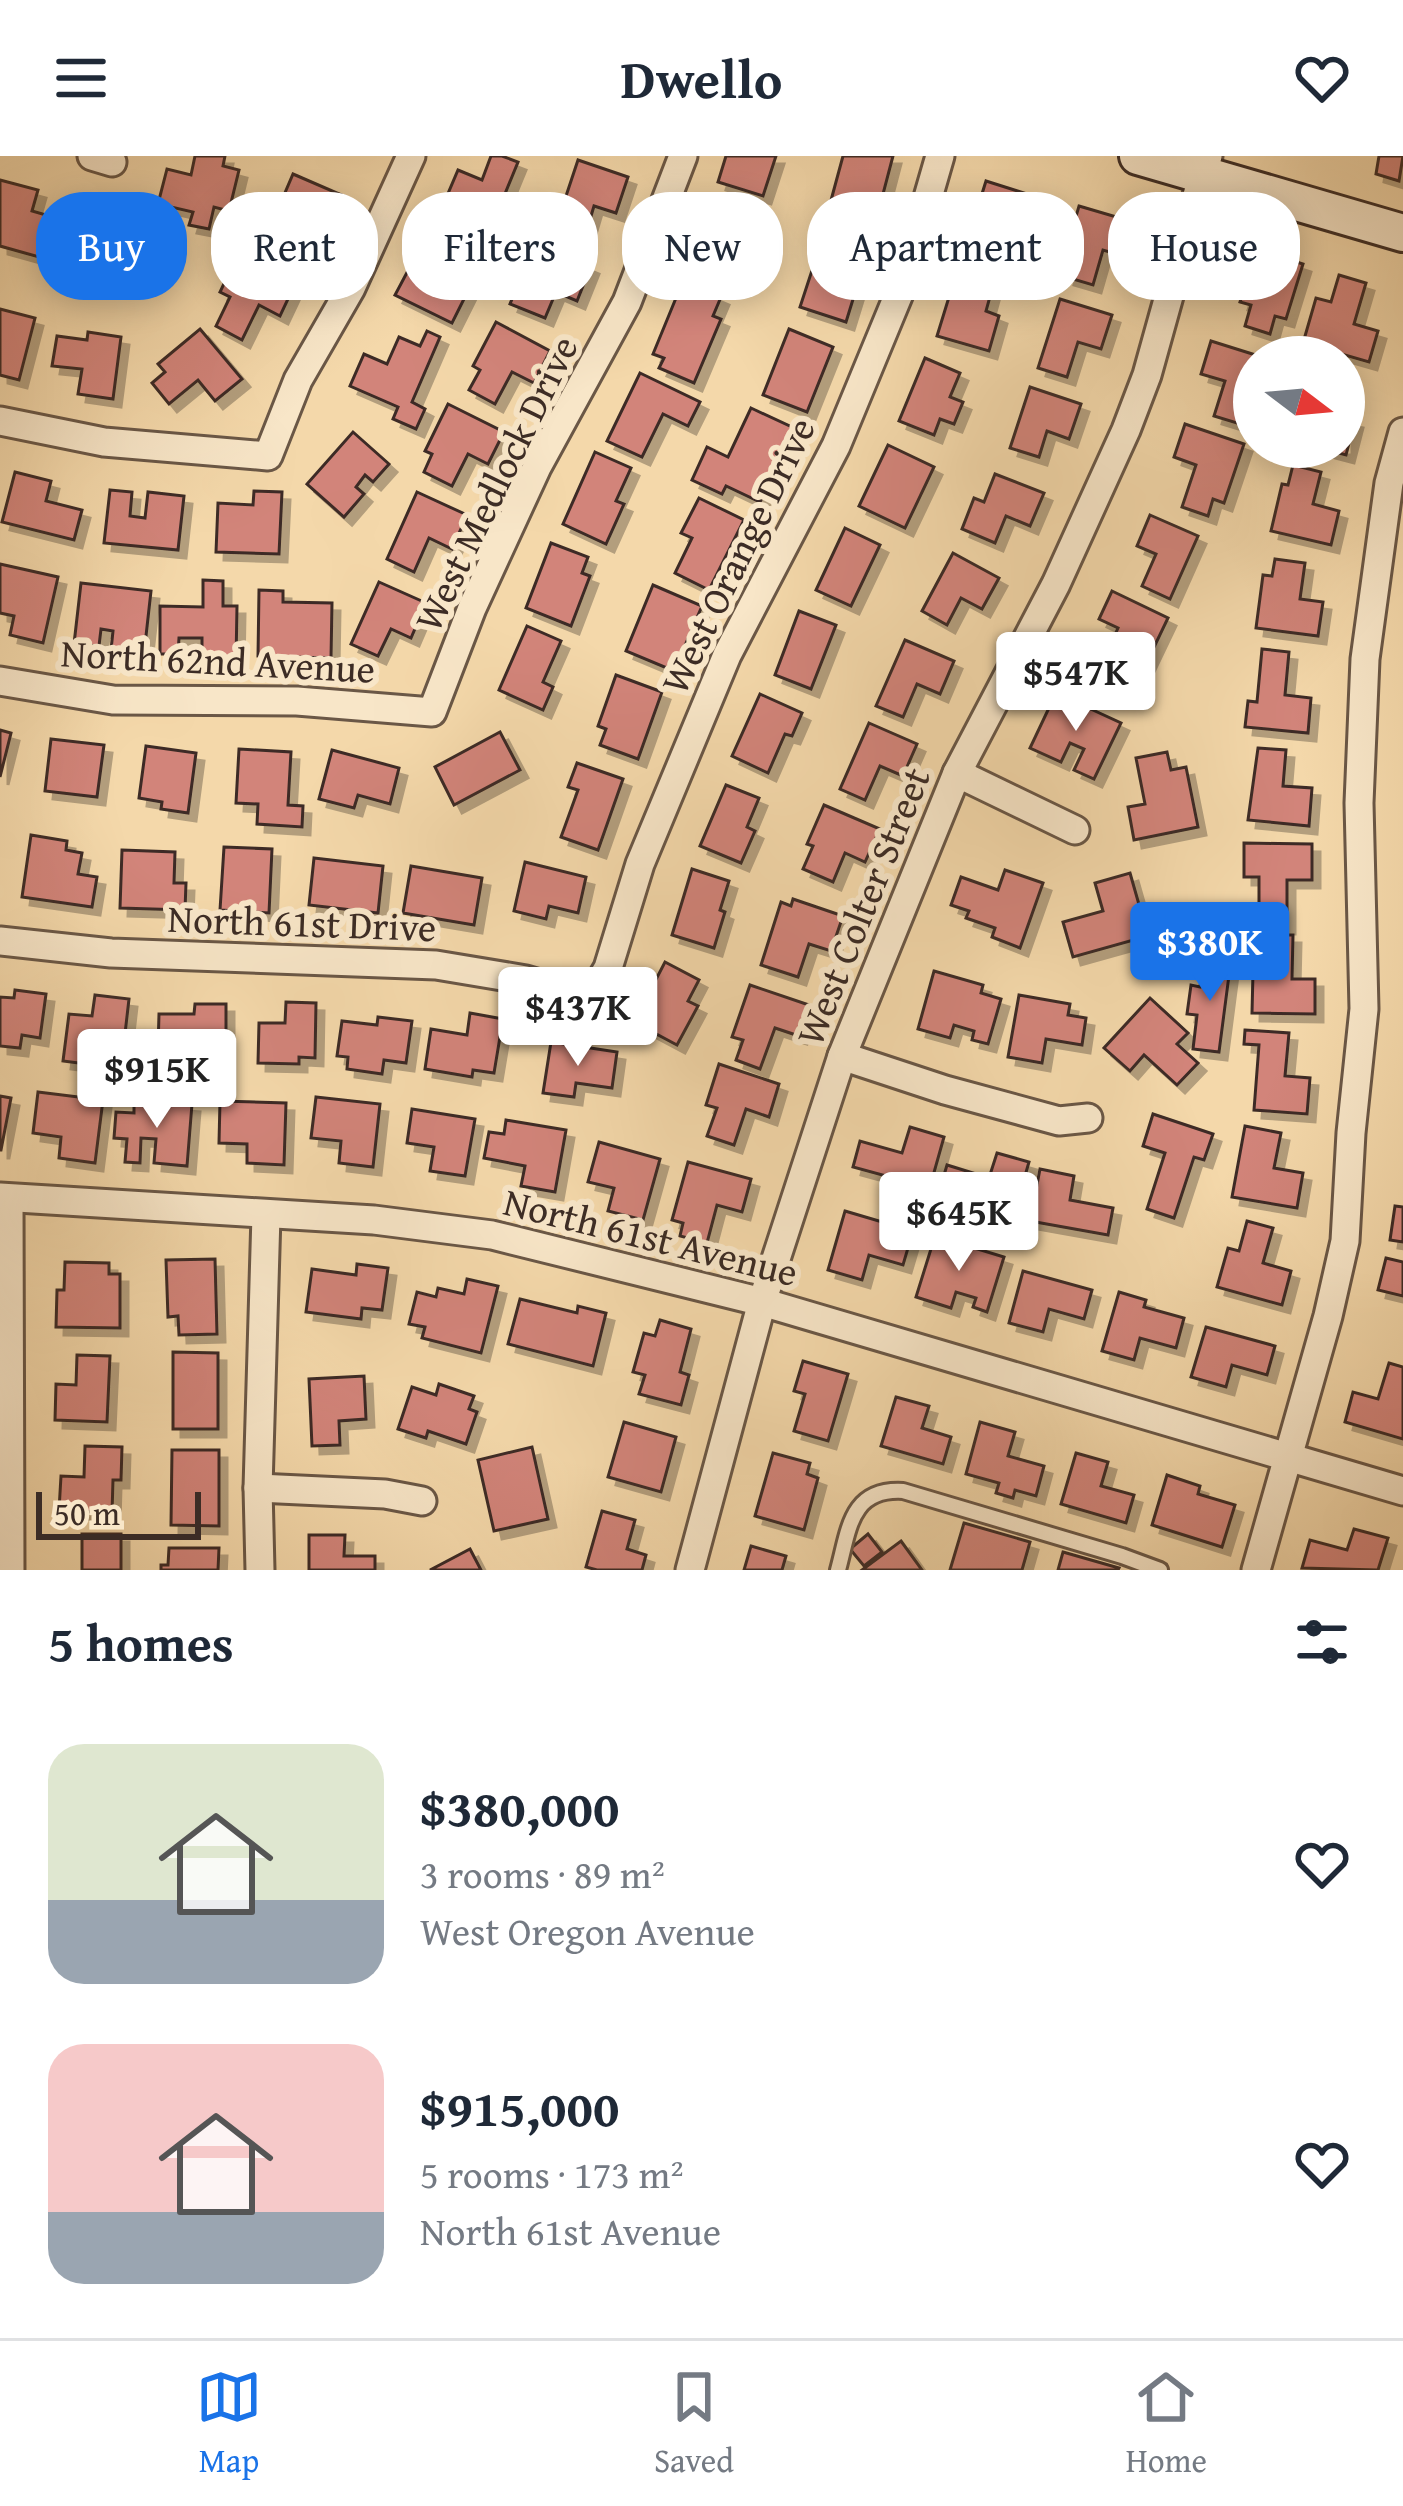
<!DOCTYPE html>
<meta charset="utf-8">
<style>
body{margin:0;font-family:"Gentium Book Plus",serif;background:#f2f2f3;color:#1f2937;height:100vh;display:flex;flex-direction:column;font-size:45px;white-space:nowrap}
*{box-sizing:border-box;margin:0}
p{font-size:39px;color:#747a83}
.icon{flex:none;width:66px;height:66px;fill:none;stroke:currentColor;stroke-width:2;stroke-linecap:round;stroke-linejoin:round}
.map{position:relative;height:1414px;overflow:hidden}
.panel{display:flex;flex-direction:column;background:#fff;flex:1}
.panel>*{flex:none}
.guide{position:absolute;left:36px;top:36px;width:1332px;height:108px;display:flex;gap:24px}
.needle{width:78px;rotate:106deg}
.tools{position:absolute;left:1233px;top:180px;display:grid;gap:24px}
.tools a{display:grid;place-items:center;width:132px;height:132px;border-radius:50%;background:#fff;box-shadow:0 6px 30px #0003;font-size:60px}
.scale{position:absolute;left:36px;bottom:30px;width:165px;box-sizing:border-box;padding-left:12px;border:6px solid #3c2c25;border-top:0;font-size:33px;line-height:42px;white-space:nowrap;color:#3c2c25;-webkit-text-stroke:9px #f8e6c8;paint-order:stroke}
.price{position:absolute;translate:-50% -102px;padding:0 27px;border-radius:12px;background:#fff;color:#222;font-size:39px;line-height:78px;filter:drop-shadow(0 3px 6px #0008)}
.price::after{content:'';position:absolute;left:50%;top:72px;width:36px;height:27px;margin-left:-18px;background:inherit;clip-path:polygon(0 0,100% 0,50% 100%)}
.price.on{background:#1a73e8;color:#fff}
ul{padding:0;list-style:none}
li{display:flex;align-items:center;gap:36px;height:300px;padding:0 48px}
li span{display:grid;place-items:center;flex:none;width:336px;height:240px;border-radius:36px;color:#555}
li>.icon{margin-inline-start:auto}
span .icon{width:144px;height:144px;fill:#fffc;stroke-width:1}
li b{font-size:51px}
h2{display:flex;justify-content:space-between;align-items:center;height:144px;padding:0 48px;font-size:51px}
.tag{padding:0 42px;border-radius:48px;background:#fff;box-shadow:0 6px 30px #0003;font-size:42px;line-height:108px}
.tag.on{background:#1a73e8;color:#fff}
header{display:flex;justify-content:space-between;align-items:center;height:156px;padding:0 48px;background:#fff;font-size:54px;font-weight:600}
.tab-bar{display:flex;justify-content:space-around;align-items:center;height:168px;border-top:3px solid #e0e1e3;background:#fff;font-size:33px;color:#747a83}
.tab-bar a{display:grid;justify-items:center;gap:6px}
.tab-bar .on{color:#1a73e8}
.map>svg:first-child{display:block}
</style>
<header><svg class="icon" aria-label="menu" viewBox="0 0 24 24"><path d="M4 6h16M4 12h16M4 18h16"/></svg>Dwello<svg class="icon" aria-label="heart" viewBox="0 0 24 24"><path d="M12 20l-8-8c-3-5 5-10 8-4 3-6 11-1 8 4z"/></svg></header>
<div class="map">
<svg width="1403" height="1414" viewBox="0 0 1403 1414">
<defs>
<filter id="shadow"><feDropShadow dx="8" dy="8" stdDeviation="0" flood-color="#0004"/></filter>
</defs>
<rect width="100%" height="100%" fill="#f4d8aa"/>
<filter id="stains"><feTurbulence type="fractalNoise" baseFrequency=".00167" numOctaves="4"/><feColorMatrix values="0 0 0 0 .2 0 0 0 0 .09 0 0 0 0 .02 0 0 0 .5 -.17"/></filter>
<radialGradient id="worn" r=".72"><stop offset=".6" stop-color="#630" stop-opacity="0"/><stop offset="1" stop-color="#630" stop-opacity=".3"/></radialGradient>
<!-- building -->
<g fill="#d2847a" stroke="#3c2c25" stroke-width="3" filter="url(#shadow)">
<polygon points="195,0 225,0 223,10 239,14 229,55 214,51 209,73 189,69 193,56 158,48 167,13 191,19"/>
<polygon points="491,0 502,0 518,6 493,67 444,47 458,14 482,24"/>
<polygon points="726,0 776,0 763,40 718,26"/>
<polygon points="843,0 893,0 877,61 830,48"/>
<polygon points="1379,0 1403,0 1399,25 1376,18"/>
<polygon points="578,4 628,21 616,57 594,50 586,77 557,67"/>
<polygon points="293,18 344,40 329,74 305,63 290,97 264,86"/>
<polygon points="0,24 38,34 32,55 60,63 52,91 43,89 39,101 0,90"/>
<polygon points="986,25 1024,37 1017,61 1025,64 1020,83 1010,80 1003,100 966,89"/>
<polygon points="714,47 751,58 740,98 748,100 740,128 694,114"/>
<polygon points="1079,50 1137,67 1127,101 1103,94 1093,129 1066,121 1072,100 1065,98"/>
<polygon points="88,63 121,64 121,85 155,85 154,125 87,124"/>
<polygon points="822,84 867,98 846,166 800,151"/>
<polygon points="449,86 477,100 468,118 475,121 452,167 395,139 412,107 433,118"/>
<polygon points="535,87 591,110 577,145 556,136 545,162 510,148"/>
<polygon points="1242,89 1303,108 1286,163 1275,160 1270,178 1245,170 1251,149 1240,146 1247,125 1233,120"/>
<polygon points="238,98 296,126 280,160 259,149 242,184 216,170 230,141 220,136"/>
<polygon points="957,115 994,126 986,155 999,160 989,195 937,180"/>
<polygon points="1339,119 1366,127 1354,168 1378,175 1369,206 1303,187 1316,142 1331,146"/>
<polygon points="683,125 721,141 713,160 721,163 694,227 659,212 664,202 653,198"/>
<polygon points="1060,143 1112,159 1101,193 1078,186 1067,221 1038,212"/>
<polygon points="0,153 35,162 19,224 0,219"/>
<polygon points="496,166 550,195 534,227 512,216 495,248 469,234 480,214 473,210"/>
<polygon points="200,173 242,223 215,245 198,224 169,248 152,227 165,216 158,208"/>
<polygon points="789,173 833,191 807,256 763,239"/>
<polygon points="427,175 440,181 412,246 425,253 416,273 393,263 398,251 350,230 364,198 387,208 399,181 420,190"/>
<polygon points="88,176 121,181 113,243 78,238 82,213 52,210 57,180 87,184"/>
<polygon points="1211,185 1262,201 1254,201 1254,239 1250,238 1240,268 1214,260 1225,225 1201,218"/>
<polygon points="925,202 960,217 950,241 963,246 954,268 940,263 934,279 899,265"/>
<polygon points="640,217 700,246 688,270 663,258 642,301 607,285"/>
<polygon points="1030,231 1081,248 1069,283 1047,275 1039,301 1010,292"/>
<polygon points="448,248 504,276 488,308 468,298 452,330 424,316 432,298 425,295"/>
<polygon points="751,252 794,272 760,346 726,330 722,338 692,324 707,291 728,301"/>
<polygon points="1344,262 1355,264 1346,299 1316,291 1344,291"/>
<polygon points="1185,268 1244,288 1224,347 1213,343 1208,360 1182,351 1196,309 1174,301"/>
<polygon points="353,276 389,308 373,326 365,319 356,331 364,338 344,361 307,328"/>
<polygon points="888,289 934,311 905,372 859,350"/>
<polygon points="595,296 631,312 616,345 624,348 606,388 563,368"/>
<polygon points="1293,309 1321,316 1313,348 1339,355 1331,389 1271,375 1282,328 1288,329"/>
<polygon points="15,316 51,325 46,345 82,354 74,384 2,366"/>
<polygon points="995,318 1044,337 1030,370 1006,360 995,387 962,373 974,342 984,346"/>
<polygon points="110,334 132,336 130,360 145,362 148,336 184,340 178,394 104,387"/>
<polygon points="254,335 282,336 279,398 216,396 218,347 253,349"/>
<polygon points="417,336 467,359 452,393 429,382 414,416 387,403"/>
<polygon points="699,342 744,364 709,434 675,417 692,382 681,377"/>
<polygon points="1150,359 1198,380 1170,443 1142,430 1156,398 1137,390"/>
<polygon points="845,372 880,389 851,450 816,434"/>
<polygon points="551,387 588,401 582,417 590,420 571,470 526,452"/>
<polygon points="953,397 999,422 982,453 961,442 947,469 922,455"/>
<polygon points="1275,403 1305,407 1300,443 1323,446 1318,480 1256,472 1263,419 1272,420"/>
<polygon points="0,408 58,421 43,487 10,479 14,460 0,457"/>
<polygon points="203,424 223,425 223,450 237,450 236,505 202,504 202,482 179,482 178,498 160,498 160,450 203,451"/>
<polygon points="379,426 426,447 411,482 391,473 378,500 351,488"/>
<polygon points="81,427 151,435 144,498 111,494 113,475 101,473 99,490 74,488"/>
<polygon points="653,429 702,450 674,515 626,495"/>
<polygon points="259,434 283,435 283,446 332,447 331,502 258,500"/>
<polygon points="1112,435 1168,462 1145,510 1134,505 1124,528 1098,516 1118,472 1099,463"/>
<polygon points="799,455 836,469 811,533 775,519"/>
<polygon points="527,470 561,485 543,526 553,531 543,554 499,534"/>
<polygon points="905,484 954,505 940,538 917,528 903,561 876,550"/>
<polygon points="1262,493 1289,496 1285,539 1311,542 1308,577 1245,571 1248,545 1257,546"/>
<polygon points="616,519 662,536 638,603 600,589 606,573 598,570"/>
<polygon points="1056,537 1121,567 1094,623 1074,614 1084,593 1070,587 1061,606 1030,592"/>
<polygon points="760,538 802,557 792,580 785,578 768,617 732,600"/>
<polygon points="869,567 917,588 903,620 880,610 865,644 840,633"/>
<polygon points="0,574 11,577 0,621"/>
<polygon points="500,576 520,614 454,649 435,611"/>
<polygon points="51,583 104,589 97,641 45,635"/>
<polygon points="146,590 196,597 188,657 161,653 162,646 139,642"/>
<polygon points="1258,592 1286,594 1283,630 1312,632 1309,670 1248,664"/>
<polygon points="239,593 291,596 288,649 303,650 302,671 257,668 258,648 236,647"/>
<polygon points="332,594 399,612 390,648 358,639 354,652 319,643"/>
<polygon points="1167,596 1171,614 1186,611 1198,671 1134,684 1128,651 1145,648 1136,602"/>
<polygon points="577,607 623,623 598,694 561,681 578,634 568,631"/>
<polygon points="726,629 759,642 747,671 755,675 741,707 700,690"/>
<polygon points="824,649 880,673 865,706 845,697 833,726 803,713 813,690 807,688"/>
<polygon points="31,679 67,685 66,694 82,697 78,718 97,721 92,751 22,741"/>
<polygon points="1244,687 1312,688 1312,724 1287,724 1287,770 1259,770 1259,721 1244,721"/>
<polygon points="224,691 272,693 269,757 220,754"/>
<polygon points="122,694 175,696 174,727 186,727 185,754 120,752"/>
<polygon points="314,702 383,710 378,757 309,749"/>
<polygon points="525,706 586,721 578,757 549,750 546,763 514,755"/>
<polygon points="411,710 482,722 474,769 403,757"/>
<polygon points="692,713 729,725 720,754 725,756 714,792 672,779"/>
<polygon points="1005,714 1043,727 1020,792 992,781 995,772 966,762 969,755 951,749 961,721 998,734"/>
<polygon points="1130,717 1148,780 1073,801 1063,766 1103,755 1095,727"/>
<polygon points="793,743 843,760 831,795 809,788 798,821 761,809 781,746 791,750"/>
<polygon points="1262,779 1293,779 1292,823 1315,823 1315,858 1252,857 1253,816 1261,816"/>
<polygon points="1204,801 1231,804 1219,896 1193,893 1197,859 1187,858 1191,829 1200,831"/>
<polygon points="665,806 699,824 688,845 698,850 677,889 634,866"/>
<polygon points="934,815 983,829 981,837 1001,843 988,888 972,884 974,875 954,869 950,882 918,873"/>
<polygon points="750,829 809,849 799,880 775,872 760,913 736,904 743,884 732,881"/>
<polygon points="15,834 46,838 40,882 22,879 20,892 0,890 0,841 14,842"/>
<polygon points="95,839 129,843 123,895 103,893 102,910 63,905 69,858 92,860"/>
<polygon points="1019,839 1070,848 1068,859 1086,862 1082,889 1046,883 1042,907 1008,901"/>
<polygon points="1150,842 1188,877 1177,888 1198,907 1177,929 1144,899 1130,915 1104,892"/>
<polygon points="286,846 316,847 315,902 299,901 299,908 258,907 259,867 285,867"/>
<polygon points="195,848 226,848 226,893 205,893 205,902 187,902 187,892 158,892 159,858 194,858"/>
<polygon points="470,857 503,863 494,917 473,914 472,921 425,913 431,873 467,879"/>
<polygon points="378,861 412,865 406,907 384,904 382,918 347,913 348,901 337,900 342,865 377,869"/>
<polygon points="1245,874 1289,877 1285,920 1310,922 1307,958 1254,954 1259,889 1244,888"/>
<polygon points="551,886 617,896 612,932 576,927 574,941 543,937"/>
<polygon points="719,908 779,928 769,961 746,953 734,989 707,980 717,952 706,949"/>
<polygon points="38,936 103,944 95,1007 59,1002 61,981 33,977"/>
<polygon points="0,940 11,942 1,994 0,994"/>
<polygon points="316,941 380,948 373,1011 339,1007 341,985 311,982"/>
<polygon points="134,944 192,948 187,1010 154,1007 156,983 141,982 140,1007 125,1006 127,983 114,982 116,956 134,957"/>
<polygon points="220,945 286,947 284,1009 247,1007 247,988 219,987"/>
<polygon points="412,953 475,963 465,1020 430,1015 434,991 407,987"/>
<polygon points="1153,958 1213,978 1204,1004 1194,1001 1174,1062 1147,1053 1165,997 1143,990"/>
<polygon points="506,964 566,974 555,1036 521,1030 525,1010 484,1002 489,976 504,978"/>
<polygon points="1245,970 1281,977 1274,1012 1303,1017 1297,1052 1232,1041"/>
<polygon points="910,971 944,981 926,1045 886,1034 890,1021 853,1011 860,985 902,997"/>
<polygon points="599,986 660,1003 643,1064 608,1055 614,1032 588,1026"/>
<polygon points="997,997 1029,1006 1010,1072 990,1066 994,1053 939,1036 947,1009 989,1022"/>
<polygon points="688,1006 751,1023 742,1056 717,1049 707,1087 680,1080 683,1067 672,1064"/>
<polygon points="1040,1013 1074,1020 1070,1044 1113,1052 1108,1079 1030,1065"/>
<polygon points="1395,1050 1403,1051 1403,1086 1390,1084"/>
<polygon points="845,1055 913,1075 903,1109 869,1099 862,1124 828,1114"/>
<polygon points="1247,1065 1273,1072 1263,1107 1291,1115 1282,1149 1217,1131 1228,1092 1239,1095"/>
<polygon points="935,1080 1004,1101 987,1156 973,1151 976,1142 956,1136 951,1152 916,1141"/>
<polygon points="1386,1102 1403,1106 1403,1140 1378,1134"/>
<polygon points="215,1103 217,1178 179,1179 178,1160 168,1161 166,1104"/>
<polygon points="65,1106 109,1107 109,1118 120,1118 120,1172 56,1171 57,1134 64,1134"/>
<polygon points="357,1108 388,1112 382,1154 362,1152 361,1163 306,1156 312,1113 356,1119"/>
<polygon points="1023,1115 1092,1134 1084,1163 1049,1153 1043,1176 1009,1167"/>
<polygon points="467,1123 498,1130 481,1197 422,1182 425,1171 409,1168 417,1136 436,1141 438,1132 464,1138"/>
<polygon points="1119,1136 1146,1144 1144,1151 1184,1162 1176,1192 1140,1182 1134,1204 1102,1195"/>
<polygon points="520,1143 577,1157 578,1150 606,1157 593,1210 508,1188"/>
<polygon points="660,1164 691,1173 680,1216 689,1219 681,1249 639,1238 645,1219 633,1216 644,1177 655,1180"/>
<polygon points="1206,1171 1275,1190 1267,1219 1232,1209 1226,1231 1191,1221"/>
<polygon points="173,1196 218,1197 218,1273 173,1273"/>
<polygon points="77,1199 110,1200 107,1266 55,1264 56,1228 76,1229"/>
<polygon points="803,1205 848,1218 828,1285 794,1275 805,1238 794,1235"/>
<polygon points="1389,1207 1403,1211 1403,1283 1345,1266 1353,1236 1378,1243"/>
<polygon points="364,1220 366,1263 339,1265 340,1289 312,1290 309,1223"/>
<polygon points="439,1228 474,1240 469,1253 477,1256 466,1288 428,1275 426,1282 398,1273 412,1231 436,1239"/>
<polygon points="896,1241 929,1250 922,1272 951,1281 943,1308 881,1290"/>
<polygon points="624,1266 676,1281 661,1336 608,1321"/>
<polygon points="980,1266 1015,1276 1008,1300 1044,1310 1036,1340 1015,1334 1013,1342 996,1337 999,1327 966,1318"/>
<polygon points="85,1290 122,1291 121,1324 113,1324 112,1357 59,1354 61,1320 84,1321"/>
<polygon points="532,1291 548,1363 494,1375 478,1304"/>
<polygon points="172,1294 219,1294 219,1370 171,1369"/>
<polygon points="773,1297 810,1307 807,1318 818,1322 804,1374 755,1360"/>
<polygon points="1076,1297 1108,1306 1101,1330 1134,1339 1126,1367 1061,1348"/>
<polygon points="1167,1319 1200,1330 1198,1338 1235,1349 1222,1391 1152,1369"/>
<polygon points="602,1355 635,1364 627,1393 646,1399 642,1414 597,1414 586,1411"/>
<polygon points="964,1367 1030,1386 1022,1414 950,1414"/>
<polygon points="1354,1373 1388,1382 1378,1414 1302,1412 1310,1384 1347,1394"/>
<rect x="82" y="1378" width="39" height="36"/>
<polygon points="868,1378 882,1396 864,1410 850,1393"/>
<polygon points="309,1379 345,1379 344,1400 375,1400 375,1414 309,1414"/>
<polygon points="901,1385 922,1414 862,1414"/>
<polygon points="751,1390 786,1400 782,1414 744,1414"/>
<polygon points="169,1392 219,1392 218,1414 161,1414 161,1409 168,1409"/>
<polygon points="470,1393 481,1414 430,1414"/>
<polygon points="1063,1396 1119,1412 1118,1414 1058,1414"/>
</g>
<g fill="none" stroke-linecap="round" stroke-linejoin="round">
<!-- lane casing -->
<g stroke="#6a5746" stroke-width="20">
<path id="lane" d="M838,1414C849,1374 850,1332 903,1335L1122,1400L1160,1414"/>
</g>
<!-- street casing -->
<g stroke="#6a5746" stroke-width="33">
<g id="street">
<polyline points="92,0 112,6"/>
<polyline points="0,265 104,286 268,300 298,224 351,132 411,0"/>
<polyline points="0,525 113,544 297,545 432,556 472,452 537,311 627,146 683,0"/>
<polyline points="957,617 1075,674"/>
<polyline points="0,785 111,797 436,809 526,824 557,833 582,834 598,829 608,812 640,708 727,499 836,290 903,128 940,0"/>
<polyline points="842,900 945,934 1059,965 1088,962"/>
<polyline points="0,1041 374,1064 492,1079 762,1146 1403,1335"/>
<polyline points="9,1043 10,1414"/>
<polyline points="258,1332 385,1338 422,1345"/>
<polyline points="260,1414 258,1332 266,1059"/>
<polyline points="690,1414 762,1146 842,900 957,617 1056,428 1126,274 1147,219 1208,0"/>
<polyline points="1256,1414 1328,1160 1345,1085 1351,977 1364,853 1359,647 1365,503 1389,327 1403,276"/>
</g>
</g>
<!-- secondary casing -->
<g stroke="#3c2c25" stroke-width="42">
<polyline id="secondary" points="1138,0 1403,77"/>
</g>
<!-- lane -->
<use href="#lane" stroke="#f8e6c8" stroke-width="14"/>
<!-- street -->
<use href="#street" stroke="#f8e6c8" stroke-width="27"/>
<!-- secondary -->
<use href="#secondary" stroke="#f8e6c8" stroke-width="36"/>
</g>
<g text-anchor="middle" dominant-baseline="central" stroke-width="12" stroke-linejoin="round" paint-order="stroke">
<!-- street labels -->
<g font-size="39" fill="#3c2c25" stroke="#f8e6c8">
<text transform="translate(495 327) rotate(-64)">West Medlock Drive</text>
<text transform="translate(737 399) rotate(-64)">West Orange Drive</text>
<text transform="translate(218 504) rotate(3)">North 62nd Avenue</text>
<text transform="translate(862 750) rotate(-68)">West Colter Street</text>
<text transform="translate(302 766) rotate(2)">North 61st Drive</text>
<text transform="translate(651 1080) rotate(14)">North 61st Avenue</text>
</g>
</g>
<rect width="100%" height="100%" filter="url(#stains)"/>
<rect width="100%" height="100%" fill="url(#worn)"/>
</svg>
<div class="tools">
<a><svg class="needle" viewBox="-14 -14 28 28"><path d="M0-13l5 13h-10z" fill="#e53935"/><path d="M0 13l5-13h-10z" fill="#747a83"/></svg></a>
</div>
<div class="scale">50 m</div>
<b class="price" style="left:1076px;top:578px">$547K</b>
<b class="price on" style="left:1210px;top:848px">$380K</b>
<b class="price" style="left:578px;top:913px">$437K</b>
<b class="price" style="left:157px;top:975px">$915K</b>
<b class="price" style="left:959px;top:1118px">$645K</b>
<div class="guide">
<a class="tag on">Buy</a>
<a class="tag">Rent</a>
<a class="tag">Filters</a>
<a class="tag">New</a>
<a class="tag">Apartment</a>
<a class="tag">House</a>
</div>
</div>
<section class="panel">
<h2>5 homes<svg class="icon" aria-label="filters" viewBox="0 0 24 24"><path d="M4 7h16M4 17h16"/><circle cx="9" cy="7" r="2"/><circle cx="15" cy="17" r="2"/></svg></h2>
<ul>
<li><span style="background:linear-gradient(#dfe7d0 65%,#9aa5b1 0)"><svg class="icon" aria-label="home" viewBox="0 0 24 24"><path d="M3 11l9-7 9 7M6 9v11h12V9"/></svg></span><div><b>$380,000</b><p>3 rooms · 89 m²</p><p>West Oregon Avenue</p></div><svg class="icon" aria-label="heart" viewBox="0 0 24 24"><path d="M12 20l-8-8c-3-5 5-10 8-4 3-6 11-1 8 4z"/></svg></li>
<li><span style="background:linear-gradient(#f6c9c9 70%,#9aa5b1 0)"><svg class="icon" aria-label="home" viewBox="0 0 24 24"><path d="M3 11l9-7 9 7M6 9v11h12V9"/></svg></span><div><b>$915,000</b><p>5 rooms · 173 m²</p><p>North 61st Avenue</p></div><svg class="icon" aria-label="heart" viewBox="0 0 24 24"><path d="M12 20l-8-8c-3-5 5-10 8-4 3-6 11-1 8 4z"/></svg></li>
</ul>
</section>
<nav class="tab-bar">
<a class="on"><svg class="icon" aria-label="map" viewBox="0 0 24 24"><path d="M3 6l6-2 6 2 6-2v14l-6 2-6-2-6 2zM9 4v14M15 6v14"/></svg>Map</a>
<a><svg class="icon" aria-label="saved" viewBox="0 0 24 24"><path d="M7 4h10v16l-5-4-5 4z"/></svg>Saved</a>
<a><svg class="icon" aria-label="home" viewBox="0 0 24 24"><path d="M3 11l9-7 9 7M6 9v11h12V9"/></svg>Home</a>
</nav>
